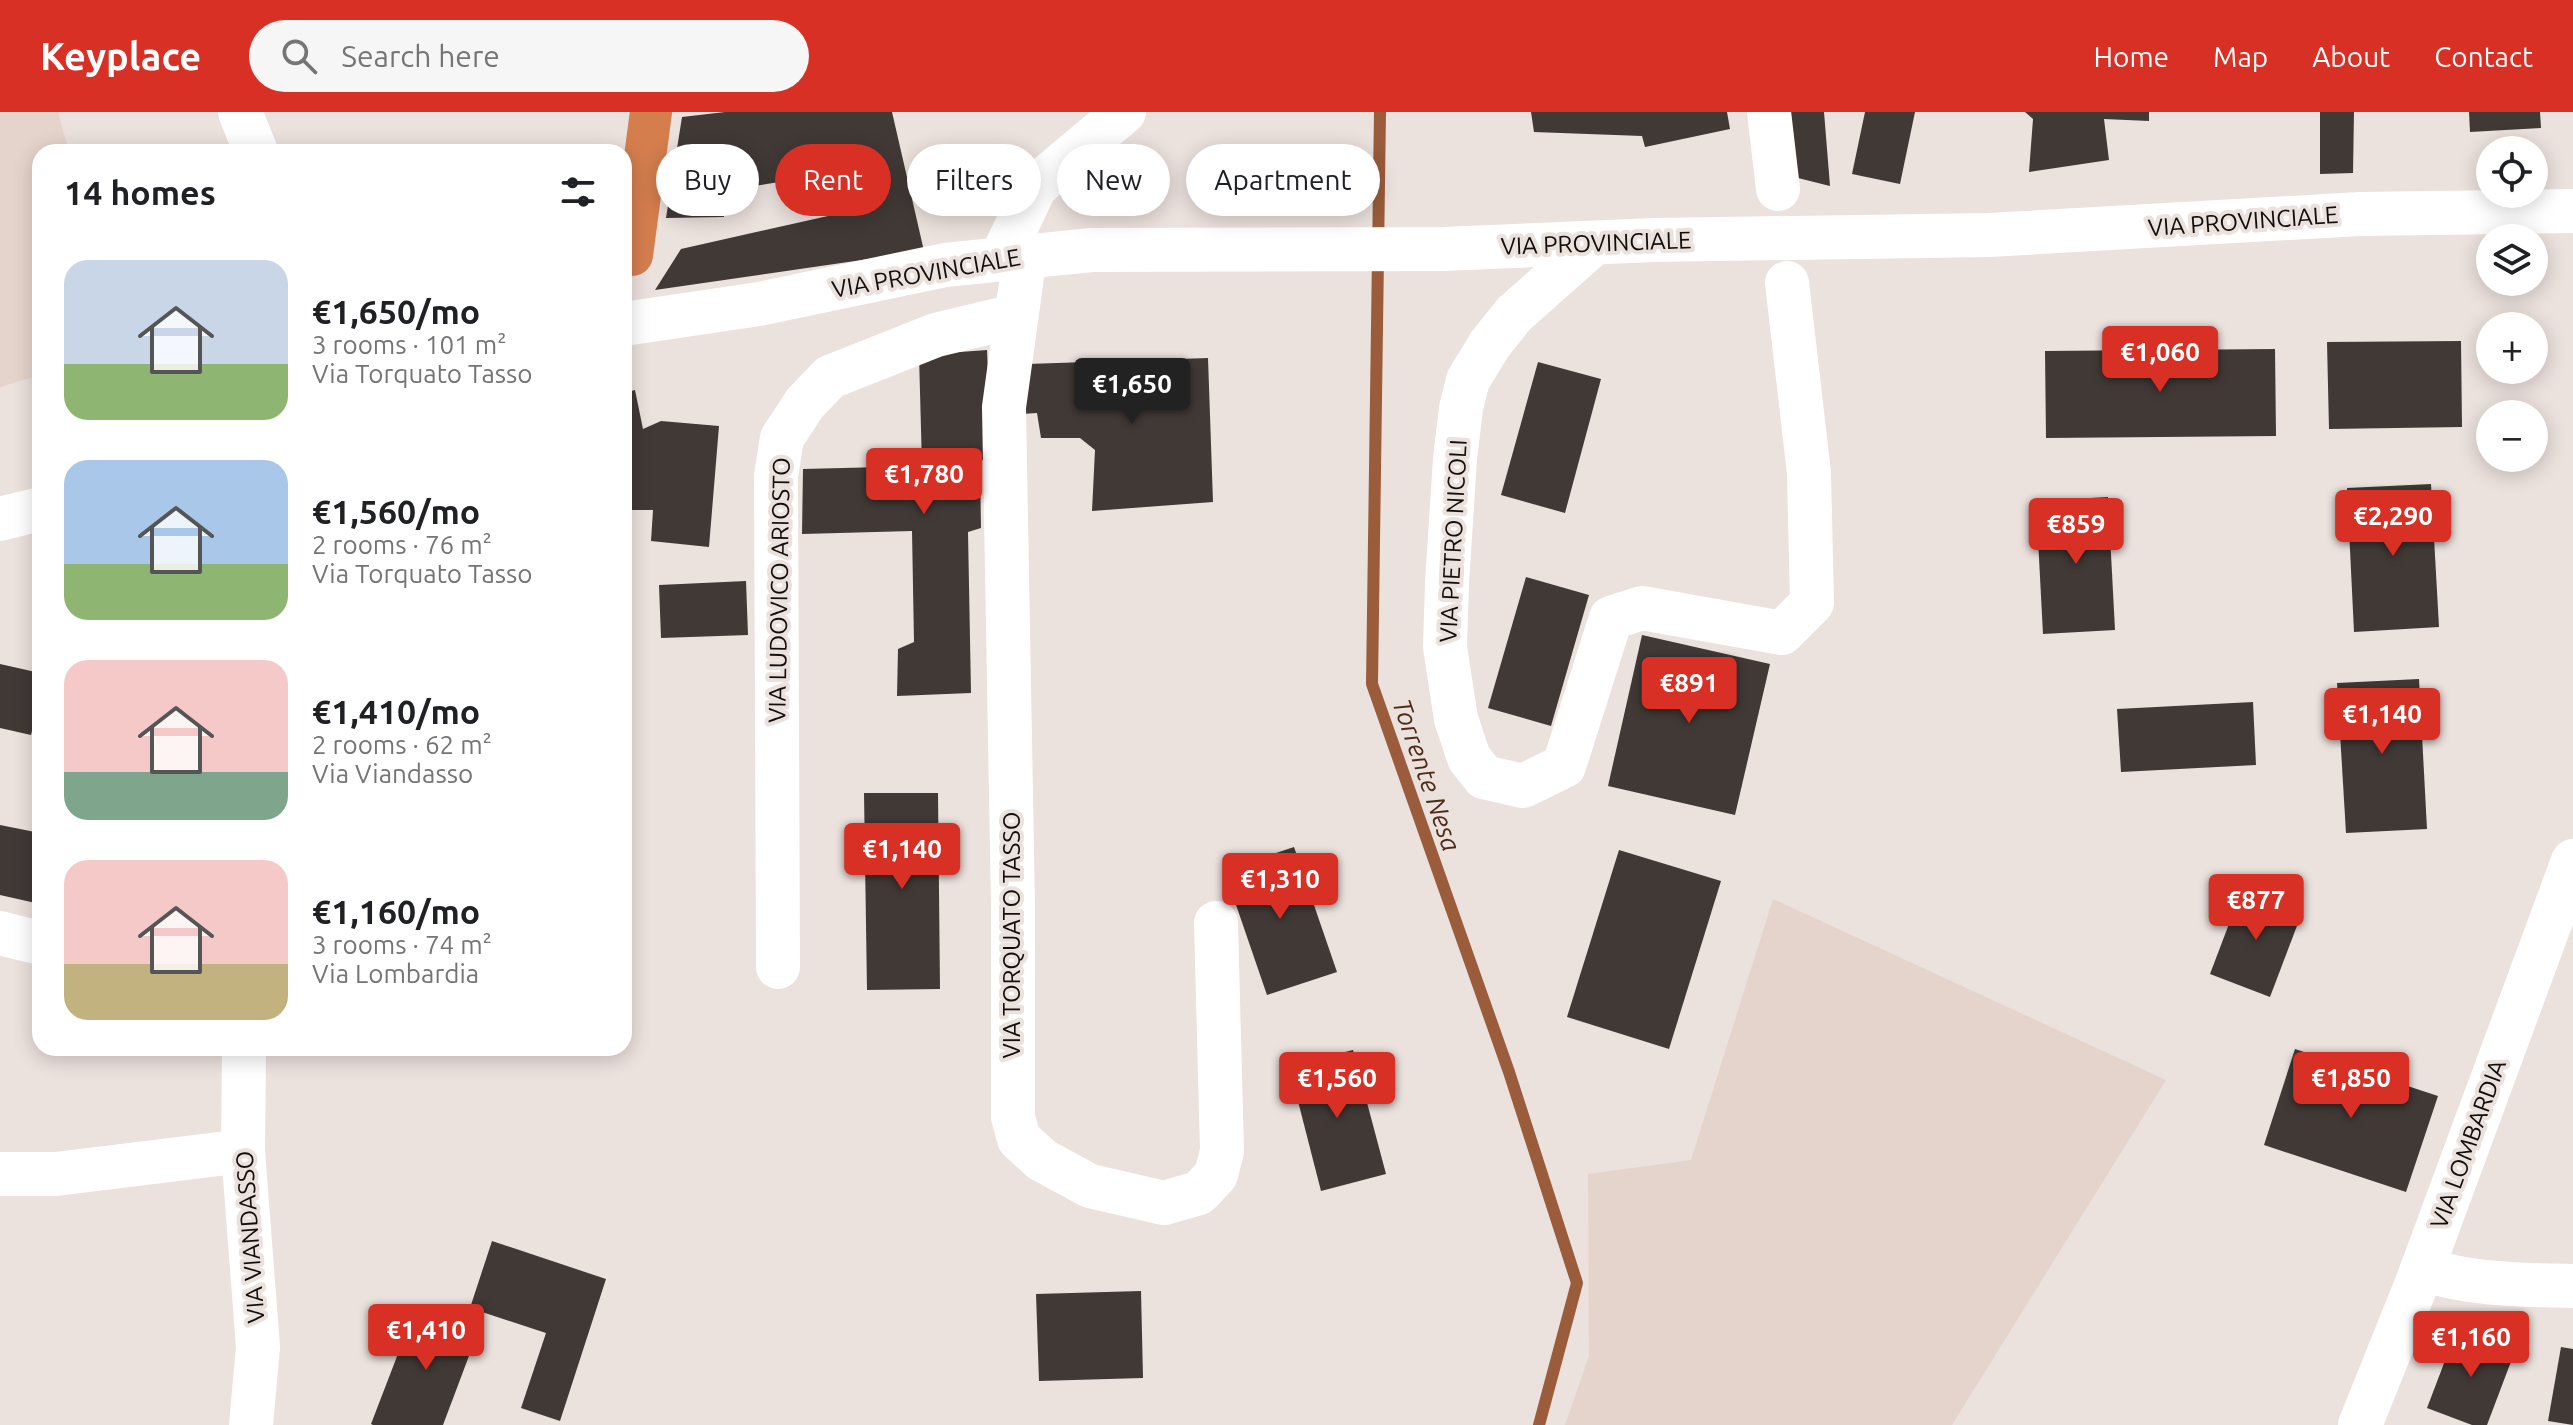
<!DOCTYPE html>
<meta charset="utf-8">
<style>
body{margin:0;font-family:Ubuntu,sans-serif;background:#f6f6f6;color:#202124;height:100vh;display:flex;flex-direction:column;font-size:30px;white-space:nowrap}
*{box-sizing:border-box;margin:0}
p{font-size:26px;color:#757577}
.icon{flex:none;width:44px;height:44px;fill:none;stroke:currentColor;stroke-width:2;stroke-linecap:round;stroke-linejoin:round}
.map{position:relative;flex:1;overflow:hidden}
.sheet{position:absolute;left:32px;top:32px;width:600px;height:912px;display:flex;flex-direction:column;background:#fff;border-radius:24px;box-shadow:0 4px 20px #0003}
.sheet>*{flex:none}
.guide{position:absolute;left:656px;top:32px;width:760px;height:72px;display:flex;gap:16px}
.tools{position:absolute;left:2476px;top:24px;display:grid;gap:16px}
.tools a{display:grid;place-items:center;width:72px;height:72px;border-radius:50%;background:#fff;box-shadow:0 4px 20px #0003;font-size:40px}
.price{position:absolute;translate:-50% -68px;padding:0 18px;border-radius:8px;background:#d93025;color:#fff;font-size:26px;line-height:52px;filter:drop-shadow(0 2px 4px #0008)}
.price::after{content:'';position:absolute;left:50%;top:48px;width:24px;height:18px;margin-left:-12px;background:inherit;clip-path:polygon(0 0,100% 0,50% 100%)}
.price.current{background:#222;color:#fff}
ul{padding:0;list-style:none}
li{display:flex;align-items:center;gap:24px;height:200px;padding:0 32px}
li span{display:grid;place-items:center;flex:none;width:224px;height:160px;border-radius:24px;color:#555}
li>.icon{margin-inline-start:auto}
span .icon{width:96px;height:96px;fill:#fffc;stroke-width:1}
li b{font-size:34px}
h2{display:flex;justify-content:space-between;align-items:center;height:96px;padding:0 32px;font-size:34px}
.tag{padding:0 28px;border-radius:36px;background:#fff;box-shadow:0 4px 20px #0003;font-size:28px;line-height:72px}
.tag.current{background:#d93025;color:#fff}
header{display:flex;align-items:center;gap:48px;box-sizing:border-box;height:112px;padding:0 40px;background:#d93025;color:#fff}
header strong{font-size:38px}
nav{display:flex;gap:44px;margin-inline-start:auto;font-size:28px}
.search{width:560px;height:72px;background:#f6f6f6;display:flex;align-items:center;gap:20px;box-sizing:border-box;padding:0 28px;border-radius:44px;color:#757577;font-size:30px}
.map>svg:first-child{display:block}
</style>
<header>
<strong>Keyplace</strong>
<div class="search"><svg class="icon" aria-label="search" viewBox="0 0 24 24"><circle cx="10" cy="10" r="6"/><path d="M15 15l6 6"/></svg>Search here</div>
<nav><a>Home</a><a>Map</a><a>About</a><a>Contact</a></nav>
</header>
<div class="map">
<svg width="2573" height="1313" viewBox="0 0 2573 1313">
<rect width="100%" height="100%" fill="#ebe1dd"/>
<!-- built -->
<g fill="#e5d4cc">
<polygon points="0,0 58,0 69,40 40,40 40,263 0,275"/>
<polygon points="1773,787 2166,968 1952,1313 1565,1313 1589,1244 1588,1062 1691,1048"/>
</g>
<g fill="none" stroke-linecap="round" stroke-linejoin="round">
<!-- stream -->
<polyline stroke="#9a5c3a" stroke-width="12" points="1380,0 1372,572 1509,960 1577,1171 1539,1313"/>
<!-- canal -->
<polyline stroke="#d47e4e" stroke-width="42" points="632,143 651,0"/>
</g>
<!-- building -->
<g fill="#413936">
<polygon points="725,0 892,0 924,139 655,178 681,137 828,104 823,63 723,79 724,105 666,106 682,5"/>
<polygon points="1531,0 1727,0 1730,17 1645,35 1642,24 1534,20"/>
<polygon points="1787,0 1824,0 1830,74 1794,65"/>
<polygon points="1865,0 1915,0 1900,72 1852,62"/>
<polygon points="2025,0 2149,0 2149,9 2104,7 2109,48 2029,60 2033,7"/>
<polygon points="2320,0 2354,0 2353,61 2320,62"/>
<polygon points="2469,0 2540,0 2541,16 2470,20"/>
<polygon points="2461,229 2462,315 2329,317 2327,230"/>
<polygon points="2275,237 2276,324 2046,326 2045,239"/>
<polygon points="987,238 991,331 980,353 981,416 968,420 971,581 897,584 898,537 914,530 912,419 802,422 803,357 922,354 919,243"/>
<polygon points="1208,246 1213,390 1092,399 1095,338 1080,326 1041,326 1037,301 1022,302 1027,252"/>
<polygon points="1538,250 1601,267 1565,401 1501,383"/>
<polygon points="635,278 643,317 661,309 719,314 709,435 651,429 653,398 624,398 624,281"/>
<polygon points="2431,372 2439,515 2354,520 2347,376"/>
<polygon points="2108,385 2115,518 2043,522 2036,389"/>
<polygon points="1526,465 1589,483 1551,614 1488,596"/>
<polygon points="746,469 748,523 661,526 659,473"/>
<polygon points="1642,523 1770,552 1735,703 1608,674"/>
<polygon points="0,552 40,561 40,586 31,623 0,616"/>
<polygon points="2419,567 2427,717 2346,721 2337,571"/>
<polygon points="2253,590 2256,653 2121,660 2117,597"/>
<polygon points="864,681 938,681 940,877 867,878"/>
<polygon points="0,713 40,721 40,792 0,783"/>
<polygon points="1294,735 1337,860 1267,883 1224,758"/>
<polygon points="1619,738 1721,769 1669,937 1567,905"/>
<polygon points="2243,775 2303,798 2270,885 2210,862"/>
<polygon points="2295,937 2438,984 2406,1080 2264,1033"/>
<polygon points="1353,938 1386,1062 1321,1079 1289,954"/>
<polygon points="492,1129 606,1167 560,1309 521,1296 546,1221 470,1196"/>
<polygon points="1141,1179 1143,1266 1039,1269 1036,1182"/>
<polygon points="416,1195 478,1220 443,1313 373,1313 371,1312"/>
<polygon points="2457,1217 2515,1239 2487,1313 2472,1313 2427,1296"/>
<polygon points="2561,1235 2573,1237 2573,1313 2548,1309"/>
</g>
<g fill="none" stroke-linecap="round" stroke-linejoin="round">
<!-- minor -->
<g stroke="#fff" stroke-width="44">
<polyline points="240,0 256,40"/>
<polyline points="1769,0 1778,77"/>
<polyline points="1594,131 1514,202 1490,232 1468,268 1461,296 1455,347 1447,471 1445,535 1456,607 1469,646 1484,665 1523,674 1564,654 1611,506 1642,496 1782,521 1812,491 1809,361 1787,171"/>
<polyline points="1025,143 1004,295 1013,793 1013,1005 1019,1027 1042,1048 1090,1074 1164,1091 1199,1081 1216,1063 1222,1039 1216,811"/>
<polyline points="1002,145 1035,75 1124,0"/>
<polyline points="624,212 759,192 945,153 1092,138 1443,137 1654,128 1989,123 2360,102 2573,99"/>
<polyline points="0,407 40,397"/>
<polyline points="0,821 40,831"/>
<polyline points="778,855 776,364 782,326 805,291 830,265 936,223 1015,204"/>
<polyline points="244,936 243,1039 258,1235 251,1313"/>
<polyline points="0,1062 56,1062 243,1039"/>
<path d="M2422,1157C2472,1173 2521,1173 2573,1174"/>
<polyline points="2360,1313 2417,1171 2573,749"/>
</g>
</g>
<g text-anchor="middle" dominant-baseline="central" stroke-width="8" stroke-linejoin="round" paint-order="stroke">
<!-- street labels -->
<g font-size="24" fill="#110e0c" stroke="#ebe1dd">
<text transform="translate(2243 109) rotate(-4)">VIA PROVINCIALE</text>
<text transform="translate(1596 131) rotate(-2)">VIA PROVINCIALE</text>
<text transform="translate(926 161) rotate(-10)">VIA PROVINCIALE</text>
<text transform="translate(1453 429) rotate(-87)">VIA PIETRO NICOLI</text>
<text transform="translate(779 478) rotate(-89)">VIA LUDOVICO ARIOSTO</text>
<text transform="translate(1011 823) rotate(-90)">VIA TORQUATO TASSO</text>
<text transform="translate(2468 1032) rotate(-70)">VIA LOMBARDIA</text>
<text transform="translate(250 1125) rotate(-94)">VIA VIANDASSO</text>
</g>
<!-- water labels -->
<g font-size="26" font-style="italic" fill="#4e2b17" stroke="#ebe1dd">
<text transform="translate(1427 663) rotate(71)">Torrente Nesa</text>
</g>
</g>
</svg>
<div class="tools">
<a><svg class="icon" aria-label="locate" viewBox="0 0 24 24"><circle cx="12" cy="12" r="6"/><path d="M12 2v4M12 18v4M2 12h4M18 12h4"/></svg></a>
<a><svg class="icon" aria-label="layers" viewBox="0 0 24 24"><path d="M12 4l9 5-9 5-9-5zM3 14l9 5 9-5"/></svg></a>
<a>+</a>
<a>−</a>
</div>
<b class="price" style="left:2160px;top:282px">€1,060</b>
<b class="price current" style="left:1132px;top:314px">€1,650</b>
<b class="price" style="left:924px;top:404px">€1,780</b>
<b class="price" style="left:2393px;top:446px">€2,290</b>
<b class="price" style="left:2076px;top:454px">€859</b>
<b class="price" style="left:1689px;top:613px">€891</b>
<b class="price" style="left:2382px;top:644px">€1,140</b>
<b class="price" style="left:902px;top:779px">€1,140</b>
<b class="price" style="left:1280px;top:809px">€1,310</b>
<b class="price" style="left:2256px;top:830px">€877</b>
<b class="price" style="left:1337px;top:1008px">€1,560</b>
<b class="price" style="left:2351px;top:1008px">€1,850</b>
<b class="price" style="left:426px;top:1260px">€1,410</b>
<b class="price" style="left:2471px;top:1267px">€1,160</b>
<div class="guide">
<a class="tag">Buy</a>
<a class="tag current">Rent</a>
<a class="tag">Filters</a>
<a class="tag">New</a>
<a class="tag">Apartment</a>
</div>
<section class="sheet">
<h2>14 homes<svg class="icon" aria-label="filters" viewBox="0 0 24 24"><path d="M4 7h16M4 17h16"/><circle cx="9" cy="7" r="2"/><circle cx="15" cy="17" r="2"/></svg></h2>
<ul>
<li><span style="background:linear-gradient(#c9d6e8 65%,#8fb573 0)"><svg class="icon" aria-label="home" viewBox="0 0 24 24"><path d="M3 11l9-7 9 7M6 9v11h12V9"/></svg></span><div><b>€1,650/mo</b><p>3 rooms · 101 m²</p><p>Via Torquato Tasso</p></div></li>
<li><span style="background:linear-gradient(#a9c7e8 65%,#8fb573 0)"><svg class="icon" aria-label="home" viewBox="0 0 24 24"><path d="M3 11l9-7 9 7M6 9v11h12V9"/></svg></span><div><b>€1,560/mo</b><p>2 rooms · 76 m²</p><p>Via Torquato Tasso</p></div></li>
<li><span style="background:linear-gradient(#f6c9c9 70%,#7fa58c 0)"><svg class="icon" aria-label="home" viewBox="0 0 24 24"><path d="M3 11l9-7 9 7M6 9v11h12V9"/></svg></span><div><b>€1,410/mo</b><p>2 rooms · 62 m²</p><p>Via Viandasso</p></div></li>
<li><span style="background:linear-gradient(#f6c9c9 65%,#c2b280 0)"><svg class="icon" aria-label="home" viewBox="0 0 24 24"><path d="M3 11l9-7 9 7M6 9v11h12V9"/></svg></span><div><b>€1,160/mo</b><p>3 rooms · 74 m²</p><p>Via Lombardia</p></div></li>
</ul>
</section>
</div>
